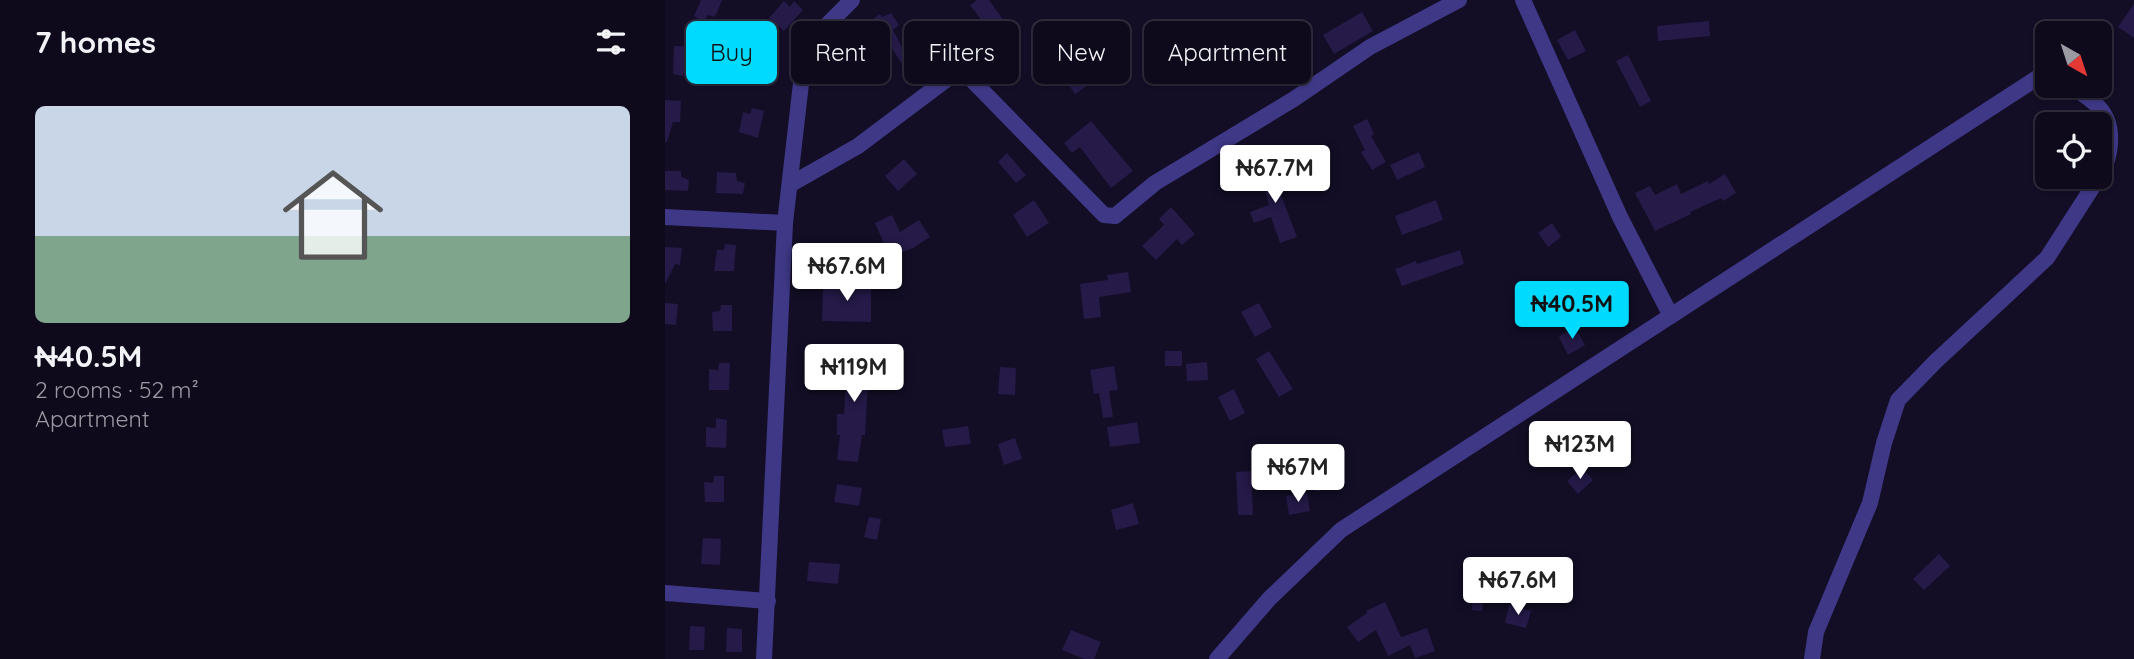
<!DOCTYPE html>
<meta charset="utf-8">
<style>
body{margin:0;font-family:Quicksand,sans-serif;background:#171325;color:#f1f3f6;height:100vh;display:flex;flex-direction:column;font-size:26px;white-space:nowrap}
*{box-sizing:border-box;margin:0}
p{font-size:23px;color:#9b9aa3}
.icon{flex:none;width:38px;height:38px;fill:none;stroke:currentColor;stroke-width:2;stroke-linecap:round;stroke-linejoin:round}
.map{position:relative;flex:1;overflow:hidden}
.side{display:flex;flex-direction:column;background:#0e0a1c;width:665px}
.side>*{flex:none}
.guide{position:absolute;left:21px;top:21px;width:665px;height:63px;display:flex;gap:14px}
.needle{width:46px;rotate:141deg}
.tools{position:absolute;left:1370px;top:21px;display:grid;gap:14px}
.tools a{display:grid;place-items:center;width:77px;height:77px;border-radius:10px;background:#0e0a1c;box-shadow:0 2px 5px #0004,0 0 0 2px #2e2b3b;font-size:35px}
.price{position:absolute;translate:-50% -60px;padding:0 16px;border-radius:7px;background:#fff;color:#222;font-size:23px;line-height:46px;filter:drop-shadow(0 2px 4px #0008)}
.price::after{content:'';position:absolute;left:50%;top:42px;width:21px;height:16px;margin-left:-10px;background:inherit;clip-path:polygon(0 0,100% 0,50% 100%)}
.price.on{background:#00daff;color:#111}
ul{padding:0;list-style:none}
li{display:grid;align-content:center;gap:14px;height:371px;padding:0 35px}
li+li{border-top:2px solid #2e2b3b}
li span{display:grid;place-items:center;height:217px;border-radius:10px;color:#555}
li>.icon{margin-inline-start:auto}
span .icon{width:126px;height:126px;fill:#fffc;stroke-width:1}
li b{font-size:30px}
h2{display:flex;justify-content:space-between;align-items:center;height:84px;padding:0 35px;font-size:30px}
.tag{padding:0 24px;border-radius:10px;background:#0e0a1c;box-shadow:0 2px 5px #0004,0 0 0 2px #2e2b3b;font-size:24px;line-height:63px}
.tag.on{background:#00daff;color:#111}
main{display:flex;flex:1;min-height:0}
.map>svg:first-child{display:block}
</style>
<main>
<section class="side">
<h2>7 homes<svg class="icon" aria-label="filters" viewBox="0 0 24 24"><path d="M4 7h16M4 17h16"/><circle cx="9" cy="7" r="2"/><circle cx="15" cy="17" r="2"/></svg></h2>
<ul>
<li><span style="background:linear-gradient(#c9d6e8 60%,#7fa58c 0)"><svg class="icon" aria-label="home" viewBox="0 0 24 24"><path d="M3 11l9-7 9 7M6 9v11h12V9"/></svg></span><div><b>₦40.5M</b><p>2 rooms · 52 m²</p><p>Apartment</p></div></li>
</ul>
</section>
<div class="map">
<svg width="1469" height="659" viewBox="0 0 1469 659">
<rect width="100%" height="100%" fill="#130e26"/>
<!-- building -->
<g fill="#251a48">
<polygon points="36,0 57,0 50,17 43,15 38,22 29,16"/>
<polygon points="312,0 324,0 341,24 327,34 305,5"/>
<polygon points="119,1 125,7 129,1 138,10 119,31 104,18"/>
<polygon points="1469,4 1469,38 1453,27"/>
<polygon points="697,12 708,31 669,54 658,35"/>
<polygon points="226,13 234,25 228,30 240,53 248,48 265,76 250,85 225,45 219,49 201,24 215,14 217,17"/>
<polygon points="1044,21 1045,36 993,41 992,26"/>
<polygon points="910,30 921,51 903,60 892,40"/>
<polygon points="403,41 425,64 442,52 451,66 410,94 403,84 412,78 389,55"/>
<polygon points="9,46 29,46 28,69 20,68 18,76 8,74"/>
<polygon points="94,55 106,58 99,84 81,80 85,60 92,61"/>
<polygon points="963,55 986,101 975,107 951,61"/>
<polygon points="0,100 16,101 15,122 8,122 2,142 0,142"/>
<polygon points="87,108 99,111 93,138 74,132 78,112 85,114"/>
<polygon points="702,119 709,134 706,136 721,162 707,170 696,152 700,150 688,126"/>
<polygon points="426,121 468,171 446,188 415,147 407,153 399,143"/>
<polygon points="754,152 760,167 732,180 725,165"/>
<polygon points="342,153 361,175 351,183 333,162"/>
<polygon points="239,159 252,174 233,191 220,176"/>
<polygon points="611,163 617,186 613,187 632,237 615,243 606,217 589,223 585,212 604,205 593,168"/>
<polygon points="0,171 16,171 16,177 24,180 23,191 0,190"/>
<polygon points="52,172 71,173 72,181 80,183 78,194 51,193"/>
<polygon points="1060,174 1071,193 1058,201 1056,198 1025,212 1026,214 990,231 970,193 985,186 990,195 1012,184 1016,194 1043,181 1044,184"/>
<polygon points="369,200 384,223 362,237 348,215"/>
<polygon points="771,200 778,220 737,235 730,216"/>
<polygon points="506,207 530,234 517,245 512,239 491,260 477,246 499,225 494,219"/>
<polygon points="227,215 235,232 254,220 265,237 248,248 225,257 210,223"/>
<polygon points="887,223 896,237 883,247 873,233"/>
<polygon points="60,244 71,245 69,271 49,271 52,250 59,250"/>
<polygon points="0,247 17,248 15,265 10,264 0,284"/>
<polygon points="795,250 799,264 737,286 730,269 751,261 752,264"/>
<polygon points="463,272 466,292 434,297 436,317 419,319 415,284 443,280 442,275"/>
<polygon points="158,284 206,285 206,322 157,321"/>
<polygon points="953,292 965,307 948,322 936,307"/>
<polygon points="0,303 13,304 11,325 0,324"/>
<polygon points="594,303 607,327 590,337 576,312"/>
<polygon points="56,305 67,305 67,331 48,331 47,312 55,311"/>
<polygon points="910,327 920,345 903,355 894,337"/>
<polygon points="183,346 205,346 200,435 197,435 193,462 172,460 175,435 172,435 172,414 179,414"/>
<rect x="500" y="351" width="17" height="15"/>
<polygon points="604,351 628,389 614,397 591,359"/>
<polygon points="542,362 543,380 522,381 521,364"/>
<polygon points="54,363 65,363 64,390 44,390 44,369 53,370"/>
<polygon points="449,366 453,390 444,391 448,417 438,418 434,393 429,394 425,370"/>
<polygon points="335,367 351,368 350,395 333,394"/>
<polygon points="569,389 580,413 565,421 553,397"/>
<polygon points="51,418 62,420 61,448 41,447 41,427 51,428"/>
<polygon points="472,422 475,443 445,447 442,427"/>
<polygon points="303,426 306,444 280,447 277,430"/>
<polygon points="350,438 357,459 339,465 333,444"/>
<polygon points="661,468 668,486 651,492 644,475"/>
<polygon points="917,468 928,480 913,494 902,481"/>
<polygon points="586,471 588,515 573,515 571,472"/>
<polygon points="49,476 59,476 59,502 40,502 39,482 48,483"/>
<polygon points="172,484 197,488 194,506 169,502"/>
<polygon points="642,493 645,511 624,515 621,496"/>
<polygon points="468,503 474,524 451,530 446,510"/>
<polygon points="204,517 216,519 212,540 199,537"/>
<polygon points="38,538 56,539 55,565 36,564"/>
<polygon points="1274,554 1285,566 1259,590 1248,579"/>
<polygon points="144,562 175,564 173,584 142,581"/>
<polygon points="818,581 822,590 819,591 817,611 807,610 808,595 802,598 799,589"/>
<polygon points="720,602 736,637 762,628 770,651 750,658 745,645 723,656 711,630 693,642 682,627 702,613 701,611"/>
<polygon points="844,605 866,611 861,628 840,623"/>
<polygon points="25,626 40,627 39,650 24,650"/>
<polygon points="62,628 77,629 77,652 61,652"/>
<polygon points="406,630 436,642 429,659 419,659 397,650"/>
</g>
<g fill="none" stroke-linecap="round" stroke-linejoin="round">
<!-- minor -->
<g stroke="#3e3887" stroke-width="16">
<polyline points="858,0 955,217 1006,316"/>
<path d="M1406,86C1416,93 1430,101 1437,111C1450,129 1446,158 1435,175"/>
<polyline points="126,184 193,146 286,76 296,71 300,73 439,215 450,216 490,183 629,99 705,47 794,0"/>
<polyline points="0,217 120,223"/>
<polyline points="0,593 103,601"/>
<polyline points="99,659 120,223 138,66 163,24 187,0"/>
<polyline points="552,659 604,599 676,530 1372,78 1382,78"/>
<polyline points="1147,659 1151,632 1205,503 1219,443 1233,400 1271,361 1382,258 1434,177"/>
</g>
</g>
</svg>
<div class="tools">
<a><svg class="needle" viewBox="-14 -14 28 28"><path d="M0-13l5 13h-10z" fill="#e53935"/><path d="M0 13l5-13h-10z" fill="#9b9aa3"/></svg></a>
<a><svg class="icon" aria-label="locate" viewBox="0 0 24 24"><circle cx="12" cy="12" r="6"/><path d="M12 2v4M12 18v4M2 12h4M18 12h4"/></svg></a>
</div>
<b class="price" style="left:610px;top:205px">₦67.7M</b>
<b class="price" style="left:182px;top:303px">₦67.6M</b>
<b class="price on" style="left:907px;top:341px">₦40.5M</b>
<b class="price" style="left:189px;top:404px">₦119M</b>
<b class="price" style="left:915px;top:481px">₦123M</b>
<b class="price" style="left:633px;top:504px">₦67M</b>
<b class="price" style="left:853px;top:617px">₦67.6M</b>
<div class="guide">
<a class="tag on">Buy</a>
<a class="tag">Rent</a>
<a class="tag">Filters</a>
<a class="tag">New</a>
<a class="tag">Apartment</a>
</div>
</div>
</main>
